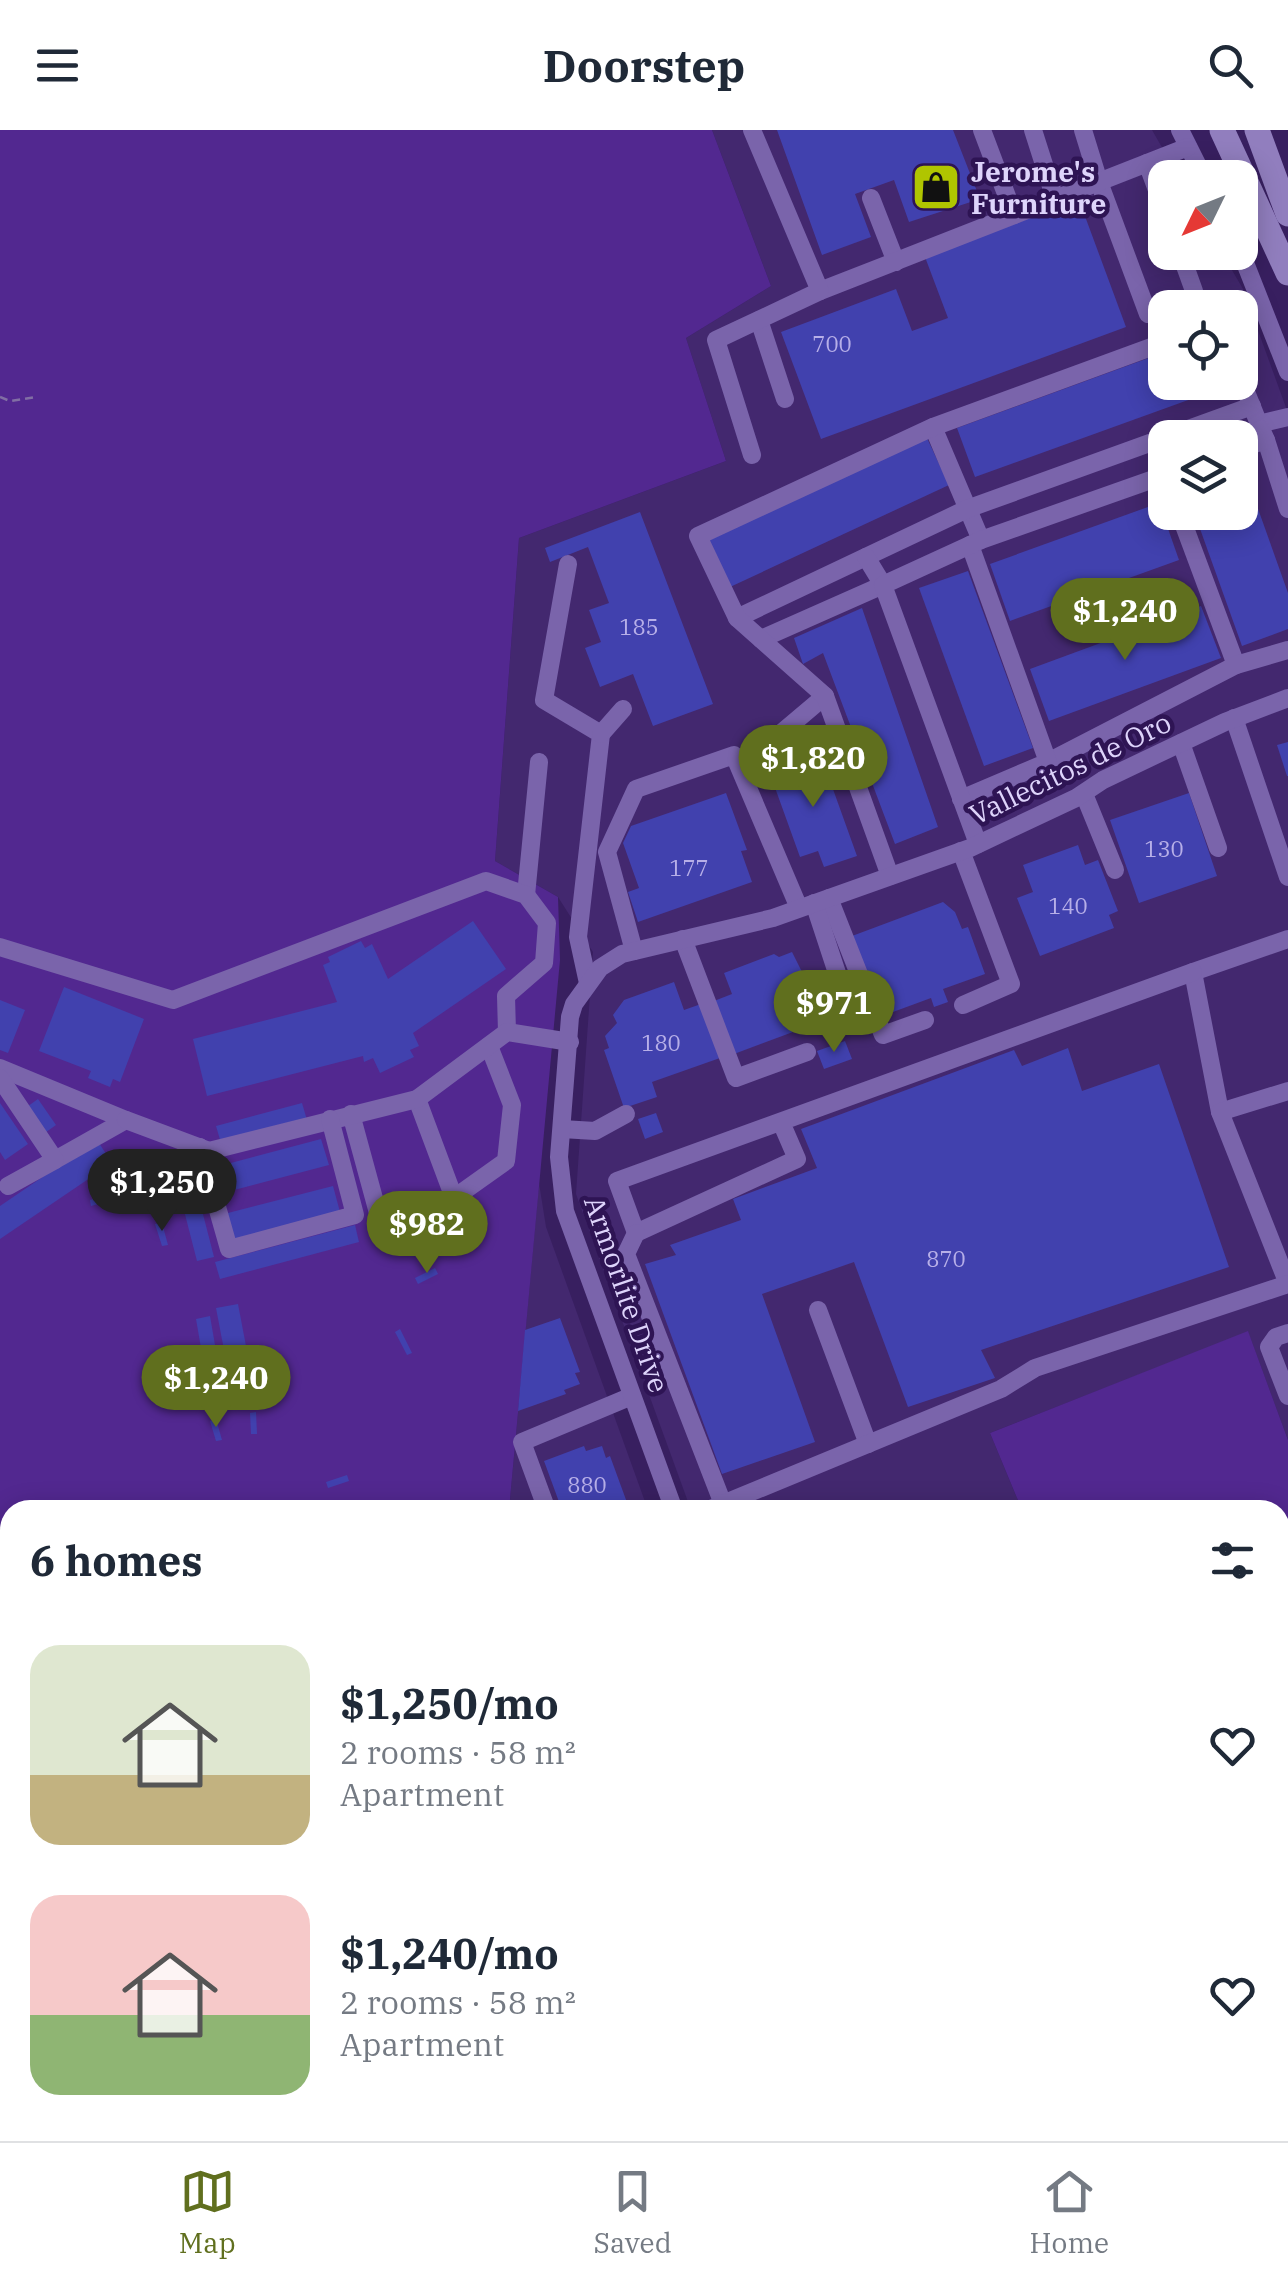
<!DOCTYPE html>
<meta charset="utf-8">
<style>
body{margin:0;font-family:"IBM Plex Serif",serif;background:#f6f6f7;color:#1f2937;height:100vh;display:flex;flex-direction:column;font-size:38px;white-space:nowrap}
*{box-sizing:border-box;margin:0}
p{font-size:32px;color:#747a83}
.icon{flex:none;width:55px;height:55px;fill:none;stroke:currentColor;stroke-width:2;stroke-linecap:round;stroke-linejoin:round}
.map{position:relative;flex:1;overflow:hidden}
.details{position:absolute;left:0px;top:1370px;width:1290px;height:642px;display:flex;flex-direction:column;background:#fff;border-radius:30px 30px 0 0;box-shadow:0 5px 25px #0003}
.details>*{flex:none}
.needle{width:65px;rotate:227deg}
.tools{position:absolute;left:1148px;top:30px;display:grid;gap:20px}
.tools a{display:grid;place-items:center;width:110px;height:110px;border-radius:20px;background:#fff;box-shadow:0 5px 25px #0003;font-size:50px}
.price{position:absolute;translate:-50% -85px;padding:0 22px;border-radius:35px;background:#606f1e;color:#fff;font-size:32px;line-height:65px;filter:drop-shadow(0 2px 5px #0008)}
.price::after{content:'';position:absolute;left:50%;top:60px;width:30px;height:22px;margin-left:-15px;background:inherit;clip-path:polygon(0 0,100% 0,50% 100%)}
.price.selected{background:#222;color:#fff}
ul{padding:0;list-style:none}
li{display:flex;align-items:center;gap:30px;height:250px;padding:0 30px}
li span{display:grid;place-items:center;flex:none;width:280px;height:200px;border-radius:30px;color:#555}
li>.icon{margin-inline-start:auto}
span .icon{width:120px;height:120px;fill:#fffc;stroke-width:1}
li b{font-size:42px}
h2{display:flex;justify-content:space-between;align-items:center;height:120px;padding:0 30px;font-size:42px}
header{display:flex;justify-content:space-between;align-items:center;height:130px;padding:0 30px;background:#fff;font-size:45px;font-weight:700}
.dock{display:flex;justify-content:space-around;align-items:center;height:140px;border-top:2px solid #e0e1e3;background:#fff;font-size:28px;color:#747a83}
.dock a{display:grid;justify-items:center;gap:5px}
.dock .selected{color:#606f1e}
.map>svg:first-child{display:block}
</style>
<header><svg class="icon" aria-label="menu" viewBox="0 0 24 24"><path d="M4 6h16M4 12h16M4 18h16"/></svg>Doorstep<svg class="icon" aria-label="search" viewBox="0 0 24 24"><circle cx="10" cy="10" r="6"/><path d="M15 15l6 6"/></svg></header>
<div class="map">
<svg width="1288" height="2011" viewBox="0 0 1288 2011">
<rect width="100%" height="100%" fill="#381f60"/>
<!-- built -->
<g fill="#43286f" fill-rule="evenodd">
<path d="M712,0H1152L1179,47L1165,48V122L1222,123L1243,159L1288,283V1310L1248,1202L990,1303L1022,1380H691L576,1064L593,822L558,767L495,731L519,408L726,331L686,208L771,156ZM1165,178H1240V252H1165ZM1165,308H1240V382H1165Z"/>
<polygon points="539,1053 546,1097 648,1380 509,1380"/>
<polygon points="1280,1611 1288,1630 1288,1717 1280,1720"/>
<polygon points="0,1652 10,1667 10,2002 241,2002 247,2011 0,2011"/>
<polygon points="1288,1767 1288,1838 1280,1817 1280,1771"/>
<polygon points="451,2002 871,2002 874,2011 446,2011"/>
</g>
<!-- green -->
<g fill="#522890">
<polygon points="0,0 712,0 771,156 686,208 726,331 519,408 495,731 558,767 560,830 509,1380 10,1380 10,1412 0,1397"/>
<polygon points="1248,1201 1288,1310 1288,1630 1280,1611 1280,1380 1022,1380 990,1303"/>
<polygon points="0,1652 10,1686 10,1738 0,1743"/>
<polygon points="10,1781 10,2002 152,2003 136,2011 0,2011 0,1787"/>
<polygon points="401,2003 451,2003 446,2011 407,2011"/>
</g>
<!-- building -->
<g fill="#4141ae">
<polygon points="777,0 953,0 980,69 909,92 894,50 855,64 871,107 822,125"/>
<polygon points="1079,70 1126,197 821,309 781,202 896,159 912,201 948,188 925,127"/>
<polygon points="1165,222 1165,252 1225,252 1227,256 975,347 957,298"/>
<polygon points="927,308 949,355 730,457 708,410"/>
<polygon points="1246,345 1288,463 1288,499 1242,516 1194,382 1240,382 1240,348"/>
<polygon points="1159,373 1179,430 1010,491 990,434"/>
<polygon points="640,382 713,574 653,596 633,544 600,557 585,518 601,512 589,480 609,473 588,417 550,432 545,418"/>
<polygon points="968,441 1033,618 984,636 919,458"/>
<polygon points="1201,476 1221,528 1049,591 1030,539"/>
<polygon points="862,478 938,697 895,714 823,523 803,534 794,508"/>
<polygon points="1288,612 1288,646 1287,646 1277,615"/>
<polygon points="820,623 857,726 824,737 818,721 800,727 769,641"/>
<polygon points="726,663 747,720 741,721 752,752 638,792 628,762 639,758 623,713 631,696"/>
<polygon points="1189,663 1217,746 1139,773 1110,690"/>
<polygon points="1078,715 1085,735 1098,730 1118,781 1109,785 1114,798 1040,826 1017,768 1033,762 1023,735"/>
<polygon points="943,772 955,782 962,799 968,797 985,844 943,859 948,872 934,877 931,868 893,882 888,869 877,873 852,806"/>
<polygon points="473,791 506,839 413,903 419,916 410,920 414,927 380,943 373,928 364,932 363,926 207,966 193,909 337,872 323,835 330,832 328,827 361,811 365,818 372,814 388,849"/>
<polygon points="792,822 807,852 821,846 836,886 734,924 714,871 732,864 724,843 774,824 779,827"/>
<polygon points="674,852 684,880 701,874 720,928 652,952 657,967 624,978 604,920 609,918 605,906 617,893 613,885 624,870"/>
<polygon points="64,857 144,889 120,952 113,949 110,957 88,948 91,941 39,921"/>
<polygon points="0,870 25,880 8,923 0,920"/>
<polygon points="845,911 852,929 824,939 817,921"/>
<polygon points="1068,918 1082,961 1159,934 1229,1137 981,1220 995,1248 908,1277 854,1132 762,1164 815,1312 722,1344 645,1134 676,1125 670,1115 741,1090 733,1069 817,1038 801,999 1014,920 1022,936"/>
<polygon points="38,969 56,995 42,1005 24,979"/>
<polygon points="0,973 28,1014 5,1030 0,1022"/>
<polygon points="302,973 307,990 221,1013 216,996"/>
<polygon points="656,983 663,1002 645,1009 638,989"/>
<polygon points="321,1009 329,1035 219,1064 212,1038"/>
<polygon points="97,1010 112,1033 0,1109 0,1076"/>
<polygon points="138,1027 167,1039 161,1053 133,1042"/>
<polygon points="125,1055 127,1062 113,1066 111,1059"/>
<polygon points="333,1056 340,1082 231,1110 224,1084"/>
<polygon points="196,1057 214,1127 197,1131 179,1061"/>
<polygon points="111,1064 113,1070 91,1076 90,1070"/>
<polygon points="158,1071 163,1085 156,1087 152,1073"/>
<polygon points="162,1093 168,1115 162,1116 155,1094"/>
<polygon points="355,1095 359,1112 220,1149 215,1132"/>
<polygon points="435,1138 438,1144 418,1154 415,1148"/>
<polygon points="238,1174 246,1216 224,1220 216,1178"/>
<polygon points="210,1186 215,1215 201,1218 196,1189"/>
<polygon points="560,1188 580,1242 575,1243 580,1254 564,1260 566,1264 518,1281 525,1200"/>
<polygon points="400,1199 412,1223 407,1225 395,1202"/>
<polygon points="256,1282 257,1304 251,1304 250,1283"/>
<polygon points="216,1289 222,1310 216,1311 210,1291"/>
<polygon points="584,1316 586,1321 602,1316 606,1328 610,1326 629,1378 626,1380 562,1380 544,1331"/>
<polygon points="347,1345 349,1351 328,1358 326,1352"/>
<polygon points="270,1372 271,1380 236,1380 236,1378"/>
<polygon points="829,2002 853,2002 856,2011 807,2011"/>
<polygon points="933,2002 998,2002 1001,2011 936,2011"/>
<polygon points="1088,2002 1102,2002 1105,2011 1067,2011"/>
<polygon points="1131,2002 1188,2002 1191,2011 1134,2011"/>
<polygon points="1221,2002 1266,2002 1266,2003 1244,2011 1225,2011"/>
</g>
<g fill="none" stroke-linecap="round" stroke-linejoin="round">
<!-- path -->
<g stroke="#816ea4" stroke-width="2.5" stroke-dasharray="8 5" stroke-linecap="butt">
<polyline points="0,267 10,271 37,267"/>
<polyline points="0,1509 10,1534"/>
<polyline points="0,1730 10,1731"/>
<polyline points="184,2002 188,2011"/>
<polyline points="224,2002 230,2011"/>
<polyline points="324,2002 330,2011"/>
</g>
<!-- minor -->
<g stroke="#7a64ab" stroke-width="18">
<polyline points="982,0 1014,85"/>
<polyline points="1033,0 1055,69"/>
<polyline points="1083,0 1099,52 1148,184"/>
<polyline points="1180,0 1204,48"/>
<polyline points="1147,33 1165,82"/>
<polyline points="871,68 896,132"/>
<polyline points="1240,120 1288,242"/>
<polyline points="1180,122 1194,161"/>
<polyline points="820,161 1188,17"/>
<polyline points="759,190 785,269"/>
<polyline points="1240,247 1259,294 1288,287"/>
<polyline points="933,297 981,410"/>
<polyline points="1266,310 1288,379"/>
<polyline points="1240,319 1266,310 1261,299"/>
<polyline points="752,325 716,210 820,161 752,0"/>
<polyline points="1179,382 1236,535"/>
<polyline points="568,434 544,570 601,604 578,807 588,853"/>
<polyline points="737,488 967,379 1252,276"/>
<polyline points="761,509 883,455 866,427"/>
<polyline points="1234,588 1288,747"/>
<polyline points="601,604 623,579"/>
<polyline points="1181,613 1218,718"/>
<polyline points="1048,632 1236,535 1288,520"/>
<polyline points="740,638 825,566"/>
<polyline points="1084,664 1115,740"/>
<polyline points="961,669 1048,632 970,415"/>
<polyline points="978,714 883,455 981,410 1165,345"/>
<polyline points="961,721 1011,854 963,875"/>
<polyline points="890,746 825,566 737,488 698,406 933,297 1165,212"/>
<polyline points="526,765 539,632"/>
<polyline points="829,768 883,905 925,890"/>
<polyline points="814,773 838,846"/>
<polyline points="683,809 736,948 807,922"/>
<polyline points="0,817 173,870 486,751 526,765 547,793 544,833 506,866 507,902"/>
<polyline points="634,821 607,722 636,659 734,625 799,778"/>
<polyline points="0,938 126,990 55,1030"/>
<polyline points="0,948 55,1030 8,1056"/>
<polyline points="417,969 454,1068"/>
<polyline points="1220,982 1193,842 1288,809"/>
<polyline points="351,984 378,1083 454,1068 506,1031 512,975 489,916"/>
<polyline points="126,990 209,1021 417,969 507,902 570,912"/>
<polyline points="781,992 797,1029 636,1103 617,1051 1193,842"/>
<polyline points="562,999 595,1001 626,984"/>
<polyline points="200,1017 229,1119 355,1085 330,989"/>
<polyline points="636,1103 626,1124 723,1374"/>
<polyline points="1288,1154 1220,982 1288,961"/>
<polyline points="818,1180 868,1314"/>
<polyline points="1288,1203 1276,1207 1269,1217 1288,1266"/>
<polyline points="547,1380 522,1312 632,1266"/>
<polyline points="674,1380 565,1081 559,1027 570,887 574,874 600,838 622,824 773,788 970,718 1076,668 1103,650 1225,592 1288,568"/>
<polyline points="708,1380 1001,1259 1035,1238 1288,1154"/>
<polyline points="1280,1653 1288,1676"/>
<polyline points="1280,1731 1288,1728"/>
<polyline points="0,1765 10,1758"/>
<polyline points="1280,1904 1288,1924"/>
<polyline points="598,2002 601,2011"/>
<polyline points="656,2002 660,2011"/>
<polyline points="893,2002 896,2011"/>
<polyline points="913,2002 916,2011"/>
<polyline points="522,2011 545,2002"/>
<polyline points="707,2011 731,2002"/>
</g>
<!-- major -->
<g stroke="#8874b6" stroke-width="22">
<polyline points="0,1583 10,1597"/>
<polyline points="284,2002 289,2011"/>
</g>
<!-- highway -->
<g stroke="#917ebe" stroke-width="25">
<polyline points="1222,0 1288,143"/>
<polyline points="1257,0 1288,84"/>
</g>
<!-- tram -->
<g stroke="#b2a4d2" stroke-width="2.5">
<polyline points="0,1436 10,1451"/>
<polyline points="385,2002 390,2011"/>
</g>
<!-- rail -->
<g stroke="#b2a4d2" stroke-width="5" stroke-dasharray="18 18" stroke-linecap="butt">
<polyline points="0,1456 10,1470"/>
<polyline points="371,2002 376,2011"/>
</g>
</g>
<!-- icons -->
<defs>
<g id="shop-square" transform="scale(2.5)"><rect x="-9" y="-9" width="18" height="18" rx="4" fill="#b0c500" stroke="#2e1454"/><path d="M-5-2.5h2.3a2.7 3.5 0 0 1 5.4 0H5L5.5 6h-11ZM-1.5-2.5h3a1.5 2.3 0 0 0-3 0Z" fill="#111"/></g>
</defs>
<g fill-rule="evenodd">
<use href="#shop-square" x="936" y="57"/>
</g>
<g text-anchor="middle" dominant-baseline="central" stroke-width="9" stroke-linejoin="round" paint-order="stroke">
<!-- number labels -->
<g font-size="22" fill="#b7afe8">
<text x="832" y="213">700</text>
<text x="639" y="496">185</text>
<text x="1164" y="718">130</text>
<text x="689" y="737">177</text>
<text x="1068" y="775">140</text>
<text x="661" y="912">180</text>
<text x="946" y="1128">870</text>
<text x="587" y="1354">880</text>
</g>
<!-- poi labels -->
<g font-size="28" font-weight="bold" fill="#ded4fb" stroke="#2e1454" text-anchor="start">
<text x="971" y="41">Jerome's<tspan x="971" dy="32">Furniture</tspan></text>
</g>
<!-- street labels -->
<g font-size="28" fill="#ded4fb" stroke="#2e1454">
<text transform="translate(1070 638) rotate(-26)">Vallecitos de Oro</text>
<text transform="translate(627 1164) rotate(71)">Armorlite Drive</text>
</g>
</g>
</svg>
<div class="tools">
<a><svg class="needle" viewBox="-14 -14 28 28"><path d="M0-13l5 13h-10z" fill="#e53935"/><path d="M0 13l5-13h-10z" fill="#747a83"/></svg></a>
<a><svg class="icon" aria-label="locate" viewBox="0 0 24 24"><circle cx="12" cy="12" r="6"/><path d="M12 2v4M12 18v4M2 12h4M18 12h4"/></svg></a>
<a><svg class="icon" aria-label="layers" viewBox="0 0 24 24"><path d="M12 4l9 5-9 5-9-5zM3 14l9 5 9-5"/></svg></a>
</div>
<b class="price" style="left:1125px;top:533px">$1,240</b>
<b class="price" style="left:813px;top:680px">$1,820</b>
<b class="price" style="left:834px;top:925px">$971</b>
<b class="price selected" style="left:162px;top:1104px">$1,250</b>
<b class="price" style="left:427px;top:1146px">$982</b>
<b class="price" style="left:216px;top:1300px">$1,240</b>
<section class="details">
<h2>6 homes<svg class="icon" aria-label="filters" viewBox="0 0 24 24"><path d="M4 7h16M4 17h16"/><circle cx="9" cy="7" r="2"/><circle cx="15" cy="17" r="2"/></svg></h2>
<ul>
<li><span style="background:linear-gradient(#dfe7d0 65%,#c2b280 0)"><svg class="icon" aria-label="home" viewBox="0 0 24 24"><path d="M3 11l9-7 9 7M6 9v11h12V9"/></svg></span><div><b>$1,250/mo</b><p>2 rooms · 58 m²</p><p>Apartment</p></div><svg class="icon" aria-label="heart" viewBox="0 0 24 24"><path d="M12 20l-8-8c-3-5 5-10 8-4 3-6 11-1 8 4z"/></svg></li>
<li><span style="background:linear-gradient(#f6c9c9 60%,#8fb573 0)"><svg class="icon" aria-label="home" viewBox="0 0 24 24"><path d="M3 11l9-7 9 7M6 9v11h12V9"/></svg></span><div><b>$1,240/mo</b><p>2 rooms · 58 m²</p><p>Apartment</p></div><svg class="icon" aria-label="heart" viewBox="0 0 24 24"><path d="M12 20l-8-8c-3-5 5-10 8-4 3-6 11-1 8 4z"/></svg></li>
</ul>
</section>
</div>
<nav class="dock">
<a class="selected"><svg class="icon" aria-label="map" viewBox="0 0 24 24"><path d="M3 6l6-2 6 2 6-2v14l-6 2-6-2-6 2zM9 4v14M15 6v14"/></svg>Map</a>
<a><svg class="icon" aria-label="saved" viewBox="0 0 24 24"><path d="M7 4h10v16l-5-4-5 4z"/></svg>Saved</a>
<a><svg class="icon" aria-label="home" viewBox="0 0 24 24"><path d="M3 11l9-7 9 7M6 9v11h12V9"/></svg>Home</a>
</nav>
